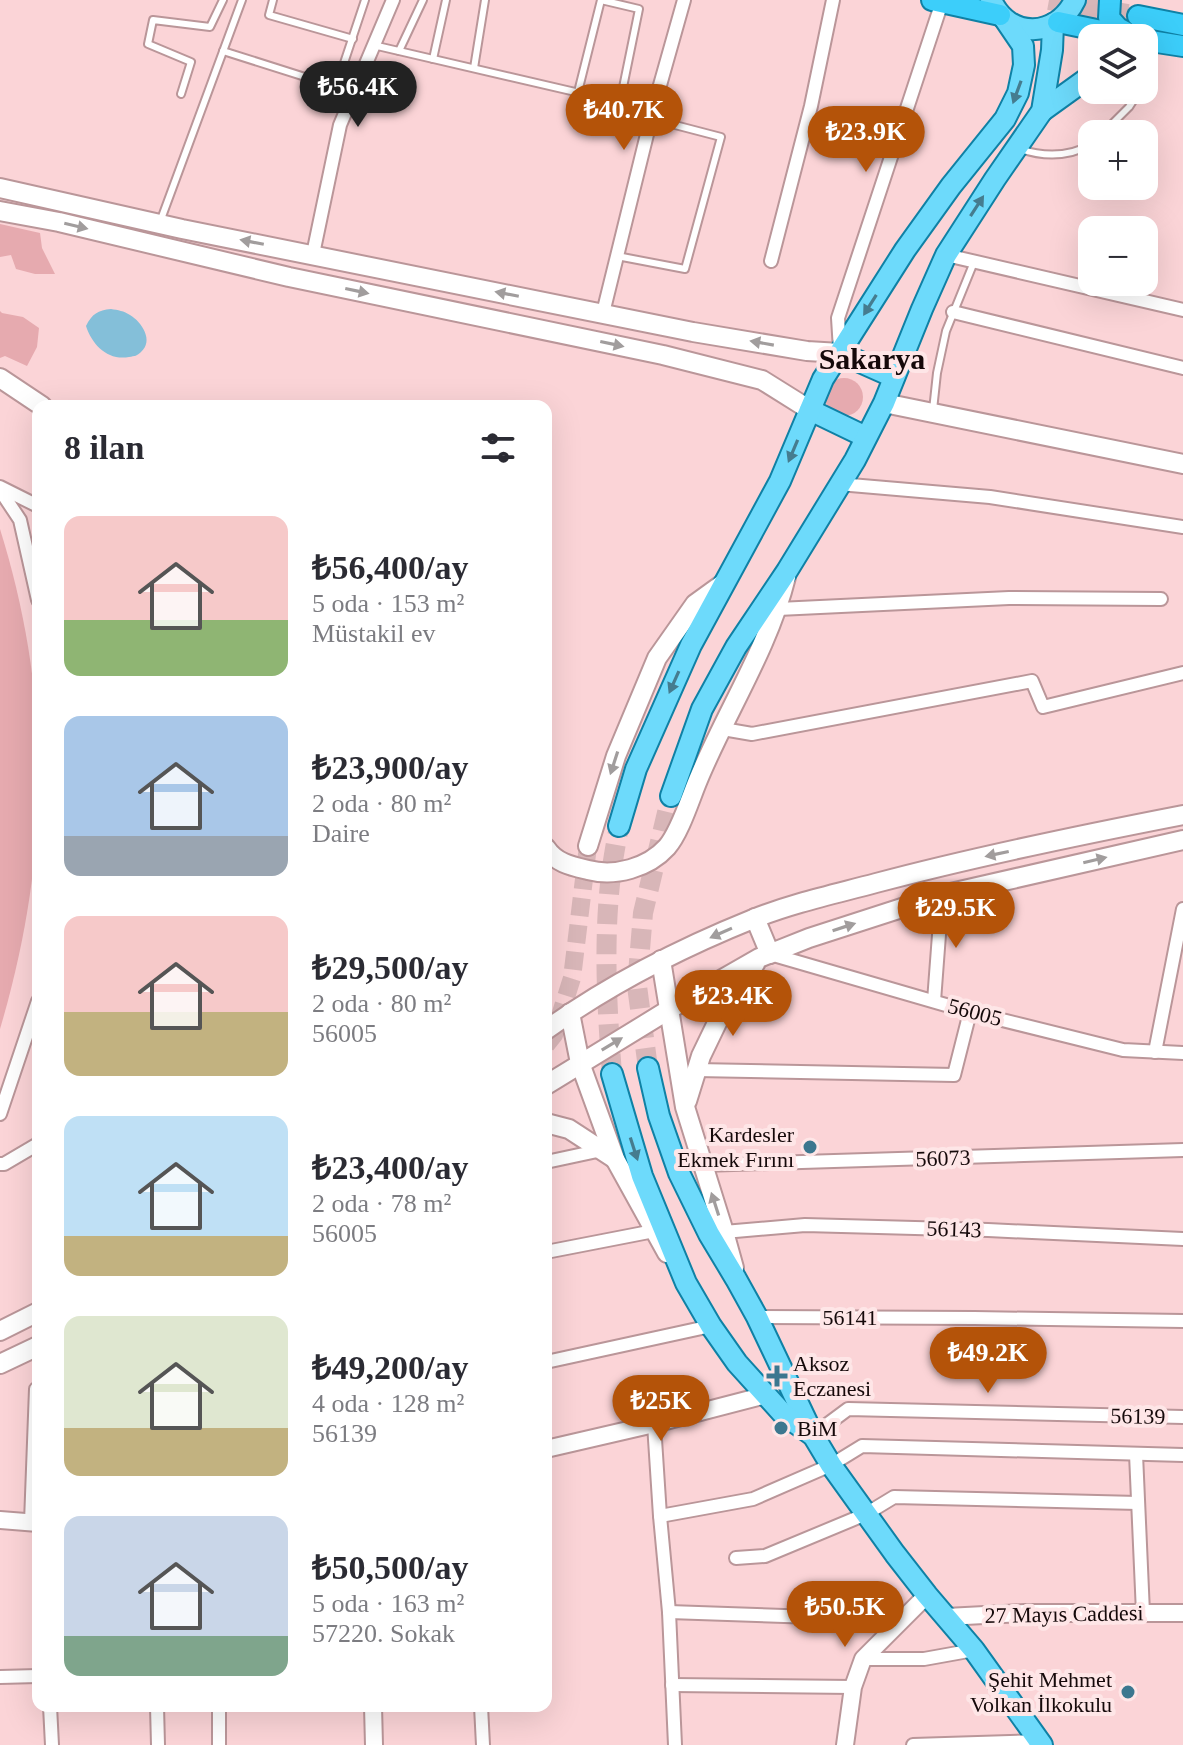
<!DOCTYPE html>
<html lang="tr">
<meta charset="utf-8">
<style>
body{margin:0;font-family:Georgia,serif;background:#f2f2f3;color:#2b2b33;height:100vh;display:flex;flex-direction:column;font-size:30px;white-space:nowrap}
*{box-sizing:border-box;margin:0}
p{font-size:26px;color:#7c7c81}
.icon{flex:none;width:44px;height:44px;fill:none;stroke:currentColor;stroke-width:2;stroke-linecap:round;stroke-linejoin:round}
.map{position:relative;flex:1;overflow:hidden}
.drawer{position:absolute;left:32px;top:400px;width:520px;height:1312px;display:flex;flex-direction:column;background:#fff;border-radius:16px;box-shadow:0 8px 32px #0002}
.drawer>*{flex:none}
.controls{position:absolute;left:1078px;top:24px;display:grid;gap:16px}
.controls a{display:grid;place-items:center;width:80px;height:80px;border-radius:16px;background:#fff;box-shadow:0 8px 32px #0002;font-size:40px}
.price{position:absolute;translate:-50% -68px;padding:0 18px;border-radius:28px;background:#b45309;color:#fff;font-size:26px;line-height:52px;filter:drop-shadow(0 2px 4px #0008)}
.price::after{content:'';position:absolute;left:50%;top:48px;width:24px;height:18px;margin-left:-12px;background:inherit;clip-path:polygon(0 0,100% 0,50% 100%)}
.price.current{background:#222;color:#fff}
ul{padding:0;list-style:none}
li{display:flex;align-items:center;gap:24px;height:200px;padding:0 32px}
li span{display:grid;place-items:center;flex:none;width:224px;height:160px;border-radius:16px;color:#555}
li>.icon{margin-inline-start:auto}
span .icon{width:96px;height:96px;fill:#fffc;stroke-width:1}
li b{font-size:34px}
h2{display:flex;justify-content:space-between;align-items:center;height:96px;padding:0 32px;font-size:34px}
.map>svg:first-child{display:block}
</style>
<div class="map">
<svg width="1183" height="1745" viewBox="0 0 1183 1745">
<rect width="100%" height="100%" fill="#fbd4d7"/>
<!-- green -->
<g fill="#e6aaaf">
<polygon points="0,224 40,233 42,248 55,274 35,274 16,269 11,255 0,257"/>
<polygon points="0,311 2,313 23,317 39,328 37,347 27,366 5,356 0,358"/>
<circle cx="844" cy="397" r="19"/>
<path d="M0,529C53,699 50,860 0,1029Z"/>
</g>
<!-- water -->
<path fill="#84bfd9" d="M111,309C118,310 124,311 130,315C142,322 154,341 141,352C137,356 135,356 129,357C108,361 92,345 86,326C92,314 98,310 111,309Z"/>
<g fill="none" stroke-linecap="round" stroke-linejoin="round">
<!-- secondary-tunnel -->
<polyline stroke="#d8b6b8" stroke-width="18" stroke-dasharray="18 9" stroke-linecap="butt" points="546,1045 554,1035 572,978 588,846"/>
<!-- primary-tunnel -->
<g stroke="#d8b6b8" stroke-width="20" stroke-dasharray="20 10" stroke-linecap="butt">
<polyline points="648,1068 637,986 643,913 671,796"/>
<path d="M612,1074C607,1008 603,942 611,875C613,859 616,843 619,826"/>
</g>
<!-- trunk-tunnel -->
<polyline stroke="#d8b6b8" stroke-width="20" stroke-dasharray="20 10" stroke-linecap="butt" points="1049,0 1138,16"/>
<!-- service casing -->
<g stroke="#ba9699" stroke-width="10">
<g id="service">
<polyline points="273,0 269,15 353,39"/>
<polyline points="373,45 653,110"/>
<polyline points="223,51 324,83 339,78 365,0"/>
<polyline points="399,51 423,0"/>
<polyline points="433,59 446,0"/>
<polyline points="1144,62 1145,51"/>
<polyline points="474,68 485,0"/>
<polyline points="1144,75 1150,76"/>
<polyline points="578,92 601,0 639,9 620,102"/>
<polyline points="181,94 191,62 148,44 153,20 210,27 223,0"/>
<polyline points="1102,134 1129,107 1140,90"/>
<path d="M1020,149C1044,157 1069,157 1092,144"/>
<polyline points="160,222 242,0"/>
<polyline points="617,256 685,269 721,137 652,119"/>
<polyline points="933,410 937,373 946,331 974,262"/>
</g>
</g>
<!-- minor casing -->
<g stroke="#ba9699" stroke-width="16">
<g id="minor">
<polyline points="313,254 340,125 393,0"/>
<polyline points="946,255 1183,310"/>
<polyline points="771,261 811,106 833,0"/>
<polyline points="953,312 1183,368"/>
<polyline points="603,313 653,110 684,0"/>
<polyline points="840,350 838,318 942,2"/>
<polyline points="839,484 990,497 1183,527"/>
<polyline points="0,487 38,506"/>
<polyline points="0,490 20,520 38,600"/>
<polyline points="778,609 1009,598 1161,599"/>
<polyline points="723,729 752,734 1032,681 1043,707 1183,673"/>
<polyline points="770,954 970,1012 1123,1050 1183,1053"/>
<polyline points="934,1001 942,895"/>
<polyline points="1155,1052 1183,909"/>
<polyline points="696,1070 954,1075 970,1012"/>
<polyline points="0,1114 38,1001"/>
<polyline points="546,1162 602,1150"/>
<polyline points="0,1164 4,1164 38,1144"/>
<polyline points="703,1165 1183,1150"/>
<polyline points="724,1232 805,1225 988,1230 1183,1239"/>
<polyline points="546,1252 654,1231"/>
<polyline points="757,1317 974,1318 1183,1321"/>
<polyline points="546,1362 711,1326"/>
<polyline points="654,1424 660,1516 669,1612 675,1745"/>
<polyline points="813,1435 848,1409 1183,1417"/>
<polyline points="1136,1454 1143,1613"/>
<polyline points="660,1516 753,1499 831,1465 862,1446 1183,1455"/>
<polyline points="31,1522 36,1389"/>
<polyline points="736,1558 765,1556 866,1514 894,1497 1138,1503"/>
<polyline points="669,1612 902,1620"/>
<polyline points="863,1659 924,1659 974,1650"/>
<polyline points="0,1677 38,1676"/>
<polyline points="672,1685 853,1687"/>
<polyline points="50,1706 52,1745"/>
<polyline points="157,1706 158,1745"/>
<polyline points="481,1706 483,1745"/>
<polyline points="219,1745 219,1706"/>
<polyline points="913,1745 1038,1741"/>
</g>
</g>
<!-- tertiary casing -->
<g stroke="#ba9699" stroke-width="20">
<g id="tertiary">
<polyline points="546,1449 654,1424 766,1395"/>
<polyline points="0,1520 38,1523"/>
<polyline points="946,1617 1025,1613 1183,1613"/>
<polyline points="373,1706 374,1745"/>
<polyline points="845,1745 853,1687 863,1659 927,1595"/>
</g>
</g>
<!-- secondary casing -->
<g stroke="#ba9699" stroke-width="22">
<g id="secondary">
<polyline points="0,188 182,229 693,332 807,351 840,353"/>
<polyline points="0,211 59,222 289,277 663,355 762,380 810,410"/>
<polyline points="0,378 42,406"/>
<polyline points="884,403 1183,464"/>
<polyline points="588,846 616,756 657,658 695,604 724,583"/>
<path d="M546,848C556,863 571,866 588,870C615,877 648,868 667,847C680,832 690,799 698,780C726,712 768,649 786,577"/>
<polyline points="755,918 770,954"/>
<polyline points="661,960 685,1107 724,1232 734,1268"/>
<polyline points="570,1013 580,1063 615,1159 667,1253"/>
<path d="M546,1030C610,984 681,948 753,919C793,903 835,894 876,883C977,856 1080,835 1183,815"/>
<polyline points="546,1085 670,1009 759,958 809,938 942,895 1183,840"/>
<polyline points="687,1101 701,1056 727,1002 755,964"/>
<polyline points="546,1123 569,1129 615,1159"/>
<polyline points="0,1331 38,1312"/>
<polyline points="0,1364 38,1346"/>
</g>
</g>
<!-- primary casing -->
<g stroke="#0f81a5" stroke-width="24">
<g id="primary">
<path d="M991,0C1009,40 1057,38 1075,0"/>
<polyline points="1042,111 1092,75"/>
<polyline points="840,353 894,377"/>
<polyline points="810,410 866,437"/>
<polyline points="671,796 702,709 736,647 787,571 855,460 884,403 922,309 946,255 995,179 1042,111 1052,50 1053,24"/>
<polyline points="619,826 636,769 691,645 780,481 823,379 905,250 951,186 1005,119 1018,93 1024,65 1023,46 1006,21"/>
<polyline points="648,1068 659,1116 679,1173 709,1234 736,1279 757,1317 813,1435 831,1465 895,1554 927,1595 974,1650 1042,1745"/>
<polyline points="612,1074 642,1176 686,1283 711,1326 737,1363 784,1415 811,1434"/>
</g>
</g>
<!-- trunk casing -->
<g stroke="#0f81a5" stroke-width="24">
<g id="trunk">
<polyline points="932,0 1000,15"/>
<polyline points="1110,0 1109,18 1118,28 1129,34"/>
<polyline points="1138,16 1183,25"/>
<polyline points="1058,22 1135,38"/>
<polyline points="1144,40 1183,46"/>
</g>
</g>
<!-- service -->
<use href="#service" stroke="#fff" stroke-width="6"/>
<!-- minor -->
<use href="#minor" stroke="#fff" stroke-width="12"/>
<!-- tertiary -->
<use href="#tertiary" stroke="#fff" stroke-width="16"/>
<!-- secondary -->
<use href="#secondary" stroke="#fff" stroke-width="18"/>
<!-- primary -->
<use href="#primary" stroke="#6ddafb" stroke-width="20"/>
<!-- trunk -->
<use href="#trunk" stroke="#3ccefa" stroke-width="20"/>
</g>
<!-- one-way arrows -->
<defs><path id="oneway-solid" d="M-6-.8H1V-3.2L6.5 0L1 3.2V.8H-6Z" transform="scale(2)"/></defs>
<g fill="#457c8f">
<use href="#oneway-solid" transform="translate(1017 92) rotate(110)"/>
<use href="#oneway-solid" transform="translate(977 206) rotate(-57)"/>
<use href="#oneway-solid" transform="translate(870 305) rotate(122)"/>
<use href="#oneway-solid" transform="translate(793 451) rotate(113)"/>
<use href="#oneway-solid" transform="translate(674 682) rotate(114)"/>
<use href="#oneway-solid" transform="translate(634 1149) rotate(72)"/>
</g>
<g fill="#a19d9d">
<use href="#oneway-solid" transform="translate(76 226) rotate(13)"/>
<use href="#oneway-solid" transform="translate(252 242) rotate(-169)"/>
<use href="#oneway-solid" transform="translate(357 291) rotate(12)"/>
<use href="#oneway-solid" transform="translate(507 294) rotate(-169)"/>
<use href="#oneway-solid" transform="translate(762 343) rotate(-170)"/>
<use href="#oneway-solid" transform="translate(612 344) rotate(12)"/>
<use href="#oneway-solid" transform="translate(614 763) rotate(108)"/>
<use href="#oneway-solid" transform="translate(997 854) rotate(168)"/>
<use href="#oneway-solid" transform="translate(1095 860) rotate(-13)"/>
<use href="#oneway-solid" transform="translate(844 927) rotate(-18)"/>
<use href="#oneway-solid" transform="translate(721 933) rotate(156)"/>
<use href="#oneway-solid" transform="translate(612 1044) rotate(-31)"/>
<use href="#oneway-solid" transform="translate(715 1204) rotate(-108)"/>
</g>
<!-- markers -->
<g fill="#3c778f" stroke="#fee6e7" stroke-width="3">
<circle cx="810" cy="1147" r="8"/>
<path d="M773 1364h8v8h8v8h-8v8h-8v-8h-8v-8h8z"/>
<circle cx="781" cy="1428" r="8"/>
<circle cx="1128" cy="1692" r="8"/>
</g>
<g text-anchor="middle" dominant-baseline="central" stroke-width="8" stroke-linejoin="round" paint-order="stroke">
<!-- street labels -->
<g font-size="22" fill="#15090a" stroke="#fee6e7">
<text transform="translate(975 1012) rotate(15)">56005</text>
<text transform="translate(943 1158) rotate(-2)">56073</text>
<text transform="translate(954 1229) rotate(2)">56143</text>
<text x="850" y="1317">56141</text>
<text transform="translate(1138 1416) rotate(1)">56139</text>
<text transform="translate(1064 1614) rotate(-1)">27 Mayıs Caddesi</text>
</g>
<!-- poi labels -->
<g font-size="22" fill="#15090a" stroke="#fee6e7" text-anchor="end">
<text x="794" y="1134">Kardesler<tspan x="794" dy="25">Ekmek Fırını</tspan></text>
<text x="793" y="1363" text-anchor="start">Aksoz<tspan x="793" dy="25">Eczanesi</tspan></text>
<text x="797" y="1428" text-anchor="start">BiM</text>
<text x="1112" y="1679">Şehit Mehmet<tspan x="1112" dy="25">Volkan İlkokulu</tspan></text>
</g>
<!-- district labels -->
<g font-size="30" font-weight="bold" fill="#15090a" stroke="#fee6e7">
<text x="872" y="358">Sakarya</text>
</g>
</g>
</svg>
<div class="controls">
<a><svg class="icon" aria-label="layers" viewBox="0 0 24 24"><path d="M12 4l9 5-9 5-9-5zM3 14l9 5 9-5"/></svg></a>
<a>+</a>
<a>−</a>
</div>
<b class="price current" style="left:358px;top:129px">₺56.4K</b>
<b class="price" style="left:624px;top:152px">₺40.7K</b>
<b class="price" style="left:866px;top:174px">₺23.9K</b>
<b class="price" style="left:956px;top:950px">₺29.5K</b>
<b class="price" style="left:733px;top:1038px">₺23.4K</b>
<b class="price" style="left:988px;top:1395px">₺49.2K</b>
<b class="price" style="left:661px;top:1443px">₺25K</b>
<b class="price" style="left:845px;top:1649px">₺50.5K</b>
<section class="drawer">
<h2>8 ilan<svg class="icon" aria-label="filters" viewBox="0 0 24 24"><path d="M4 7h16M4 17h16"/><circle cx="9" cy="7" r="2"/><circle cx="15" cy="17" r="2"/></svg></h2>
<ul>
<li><span style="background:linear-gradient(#f6c9c9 65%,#8fb573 0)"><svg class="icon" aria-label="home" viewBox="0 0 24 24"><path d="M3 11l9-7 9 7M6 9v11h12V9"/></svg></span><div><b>₺56,400/ay</b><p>5 oda · 153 m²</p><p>Müstakil ev</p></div></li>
<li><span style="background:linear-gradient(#a9c7e8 75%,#9aa5b1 0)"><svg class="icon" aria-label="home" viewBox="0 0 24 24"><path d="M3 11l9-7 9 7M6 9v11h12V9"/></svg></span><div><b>₺23,900/ay</b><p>2 oda · 80 m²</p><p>Daire</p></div></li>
<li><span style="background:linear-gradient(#f6c9c9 60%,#c2b280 0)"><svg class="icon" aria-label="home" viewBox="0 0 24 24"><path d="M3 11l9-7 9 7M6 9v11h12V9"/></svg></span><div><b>₺29,500/ay</b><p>2 oda · 80 m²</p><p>56005</p></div></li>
<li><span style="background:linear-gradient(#bfe0f5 75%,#c2b280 0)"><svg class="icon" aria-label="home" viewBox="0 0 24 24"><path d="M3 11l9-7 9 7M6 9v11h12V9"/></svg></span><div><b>₺23,400/ay</b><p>2 oda · 78 m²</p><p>56005</p></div></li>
<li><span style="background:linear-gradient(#dfe7d0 70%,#c2b280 0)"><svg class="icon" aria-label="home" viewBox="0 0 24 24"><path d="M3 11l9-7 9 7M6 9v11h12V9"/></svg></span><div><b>₺49,200/ay</b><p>4 oda · 128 m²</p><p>56139</p></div></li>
<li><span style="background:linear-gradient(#c9d6e8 75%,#7fa58c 0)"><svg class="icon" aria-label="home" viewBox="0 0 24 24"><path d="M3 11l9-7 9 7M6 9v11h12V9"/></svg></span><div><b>₺50,500/ay</b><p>5 oda · 163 m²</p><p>57220. Sokak</p></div></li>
</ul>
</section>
</div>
